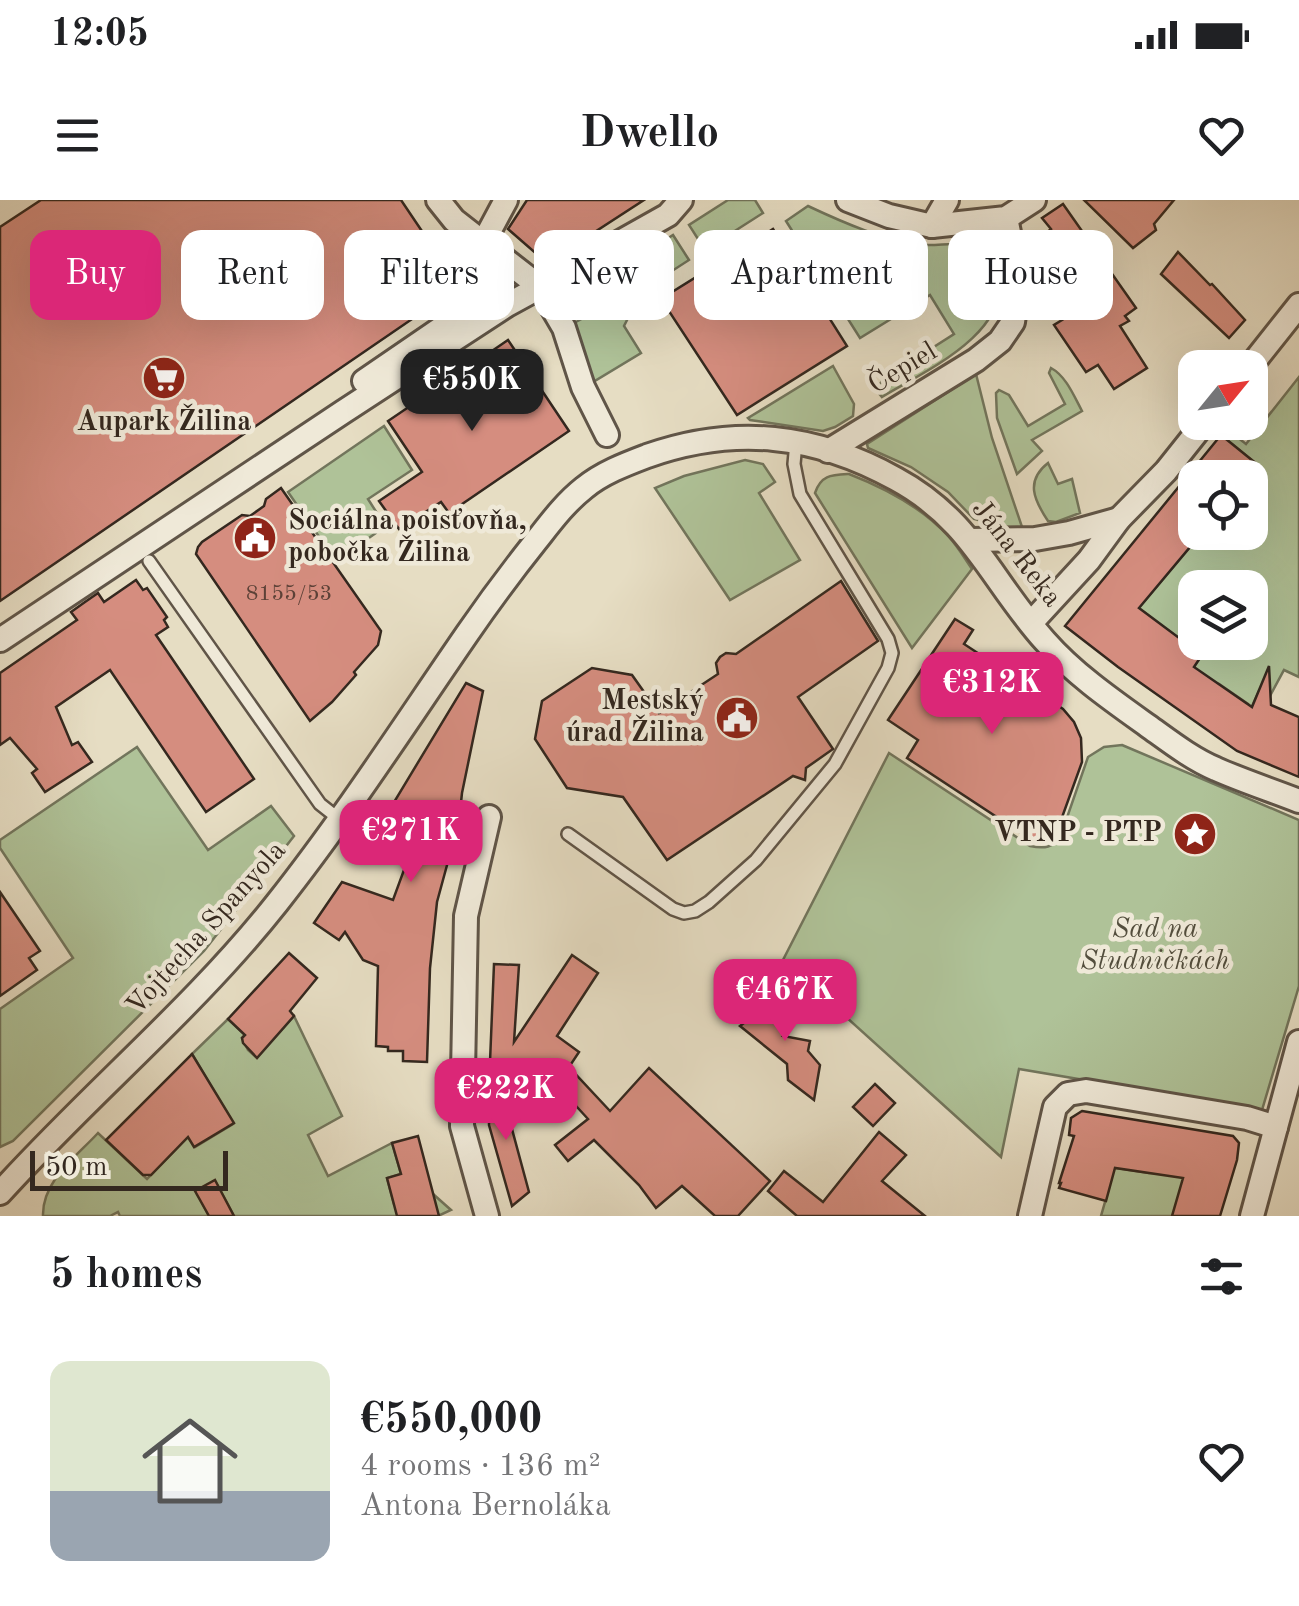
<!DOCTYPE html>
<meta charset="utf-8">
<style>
body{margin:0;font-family:"Old Standard TT",serif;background:#f2f2f2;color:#202124;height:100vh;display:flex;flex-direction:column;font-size:38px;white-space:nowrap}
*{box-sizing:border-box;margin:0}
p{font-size:32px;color:#757577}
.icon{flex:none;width:55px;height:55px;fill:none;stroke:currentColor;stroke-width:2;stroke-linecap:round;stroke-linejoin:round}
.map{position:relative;height:1016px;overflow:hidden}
.sheet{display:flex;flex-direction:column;background:#fff;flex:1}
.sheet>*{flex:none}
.guide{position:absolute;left:30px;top:30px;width:1240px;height:90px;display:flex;gap:20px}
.needle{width:65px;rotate:60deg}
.fabs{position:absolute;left:1178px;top:150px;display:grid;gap:20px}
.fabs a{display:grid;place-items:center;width:90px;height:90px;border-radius:20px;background:#fff;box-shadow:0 10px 40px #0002;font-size:50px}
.scale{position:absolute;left:30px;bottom:25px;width:198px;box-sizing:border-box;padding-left:10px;border:5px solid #34281f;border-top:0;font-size:28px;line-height:35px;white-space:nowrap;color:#34281f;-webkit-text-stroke:8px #efe9d8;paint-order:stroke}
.price{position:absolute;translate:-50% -85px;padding:0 22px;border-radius:20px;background:#db2777;color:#fff;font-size:32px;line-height:65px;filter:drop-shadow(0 2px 5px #0008)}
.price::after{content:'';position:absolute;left:50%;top:60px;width:30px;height:22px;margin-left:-15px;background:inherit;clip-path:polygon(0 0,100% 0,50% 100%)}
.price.on{background:#222;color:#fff}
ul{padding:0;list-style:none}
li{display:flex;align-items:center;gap:30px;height:250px;padding:0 50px}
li+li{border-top:2px solid #e0e0e0}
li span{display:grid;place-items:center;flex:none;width:280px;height:200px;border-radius:20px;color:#555}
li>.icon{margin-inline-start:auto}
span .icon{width:120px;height:120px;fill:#fffc;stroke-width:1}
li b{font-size:42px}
h2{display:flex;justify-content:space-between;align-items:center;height:120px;padding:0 50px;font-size:42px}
.chip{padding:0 35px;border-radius:20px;background:#fff;box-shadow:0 10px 40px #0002;font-size:35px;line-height:90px}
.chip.on{background:#db2777;color:#fff}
.status{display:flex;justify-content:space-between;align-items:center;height:70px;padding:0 50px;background:#fff;direction:ltr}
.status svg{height:28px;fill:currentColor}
header{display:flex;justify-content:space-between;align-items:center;height:130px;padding:0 50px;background:#fff;font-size:45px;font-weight:700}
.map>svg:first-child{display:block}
</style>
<div class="status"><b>12:05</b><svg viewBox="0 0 49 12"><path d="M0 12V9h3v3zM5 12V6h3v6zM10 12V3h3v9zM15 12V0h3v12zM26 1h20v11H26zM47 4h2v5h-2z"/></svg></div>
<header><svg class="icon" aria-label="menu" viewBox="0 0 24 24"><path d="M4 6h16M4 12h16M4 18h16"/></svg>Dwello<svg class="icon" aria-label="heart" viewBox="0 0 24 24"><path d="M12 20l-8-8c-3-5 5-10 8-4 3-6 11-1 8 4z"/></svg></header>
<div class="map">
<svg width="1299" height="1016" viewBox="0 0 1299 1016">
<rect width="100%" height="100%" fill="#e6ddc3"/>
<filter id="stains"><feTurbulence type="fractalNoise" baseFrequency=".002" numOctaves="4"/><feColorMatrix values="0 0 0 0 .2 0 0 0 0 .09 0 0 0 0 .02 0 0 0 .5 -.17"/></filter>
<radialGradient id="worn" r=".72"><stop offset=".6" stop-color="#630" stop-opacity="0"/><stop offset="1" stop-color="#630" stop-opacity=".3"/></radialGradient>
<!-- green -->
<g fill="#afc298" stroke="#72755c" stroke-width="2.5" fill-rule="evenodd">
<polygon points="728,0 755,0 763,13 705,50 689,25"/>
<path d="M808,6C842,22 887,42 925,45C940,46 956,41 971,46C983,49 993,58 997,71C1015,132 923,172 882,197L877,191L882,180L954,134L930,95L860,138L786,21Z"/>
<polygon points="673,35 689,60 655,82 651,81 637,58"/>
<polygon points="603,79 627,120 624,126 641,153 593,182 574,123 600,109 590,91 592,84"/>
<polygon points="833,166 854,204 853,216 835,227 823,231 750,220 748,218"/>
<path d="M1051,168C1066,176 1074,196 1082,211L1032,240L1042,251L1017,274L997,218L996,193L999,190L1009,195L1028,226L1065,204L1049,173Z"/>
<polygon points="976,174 992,238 1022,327 1009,328 974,319 948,292 911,267 868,248 867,244"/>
<path d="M1299,177V477L1284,470L1270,496L1259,491L1248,515V504L1219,484L1187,478L1201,455L1137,410L1202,333L1250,332V280L1260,267L1221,235L1227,229L1246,244ZM1195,388H1250V442H1195Z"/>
<polygon points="384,226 412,270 368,299 382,321 376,333 336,361 288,292"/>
<polygon points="745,260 763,264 775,282 759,293 800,360 730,400 655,288 684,276"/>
<path d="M1048,263L1058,284L1072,279L1080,313L1056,322L1048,321C1034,300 1025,281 1048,263Z"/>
<path d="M849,274C885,288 923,308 949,337C958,347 965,359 972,369L912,448L815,293C821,275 831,275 849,274Z"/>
<path d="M1122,545L1299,620V786L1262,910L1019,869L1001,957L783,760L889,553L1030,646C1044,649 1054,648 1061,635L1088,557L1104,547Z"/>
<polygon points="137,547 208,650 271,606 294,636 204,751 13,941 0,947 0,809 73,758 0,648 0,640"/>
<path d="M294,816L342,916L308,935L328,976L392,943L401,974L387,978L394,1004L433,994L451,1010L438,1016H234L215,981L196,991L209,1016H120L118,1012L110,1016H43C42,981 76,957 98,933L147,979L188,937L195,947L233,924L192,854L228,819L245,835L242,838L248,850L257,858Z"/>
<polygon points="1110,967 1149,973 1185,973 1180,1016 1101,1016 1109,988"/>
</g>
<!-- building -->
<g fill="#d58d7f" stroke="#34281f" stroke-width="2.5">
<polygon points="41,0 401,0 436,52 429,57 453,91 0,401 0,27"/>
<polygon points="527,0 644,0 547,63 508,29"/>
<polygon points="1084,0 1174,0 1154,24 1156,30 1133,48"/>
<polygon points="1063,4 1136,108 1125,116 1129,121 1120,126 1147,168 1114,189 1098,165 1086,172 1054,125 1067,117 1053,97 1064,90 1051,71 1064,62 1045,34 1051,29 1042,18"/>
<polygon points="773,29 847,146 737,215 661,99"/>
<polygon points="1178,52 1210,85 1212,84 1245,120 1229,138 1161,74"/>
<polygon points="508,140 569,231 449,313 441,302 399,329 379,301 422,272 388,221 450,179 460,180 467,168"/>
<polygon points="1221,235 1258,265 1248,278 1195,278 1195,341 1139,408 1202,455 1194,467 1252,507 1269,466 1271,505 1299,517 1299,577 1237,551 1118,467 1065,426"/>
<polygon points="281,288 381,431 378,445 354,472 356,475 332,502 310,521 196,354 198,347 202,342 242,315 250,316 264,306 266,299"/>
<polygon points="136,380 143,390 147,388 167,417 164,420 168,427 156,435 254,579 206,612 110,470 56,507 72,545 78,542 92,562 45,592 32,573 37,569 10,538 0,545 0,473 77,420 71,412 85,402 98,393 104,402"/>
<polygon points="841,381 878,441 798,497 833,549 806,568 805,580 793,576 667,660 623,597 567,588 535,539 542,501 592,468 632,475 659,513 718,474 716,463 720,457 726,453 736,454"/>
<polygon points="955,419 973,430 964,444 1063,509 1074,522 1081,538 1082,562 1056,634 1046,642 1033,641 907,558 918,540 888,520"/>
<polygon points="466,483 483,491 462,593 459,621 437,702 430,768 427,862 403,861 403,851 388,851 388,847 376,846 378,766 363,760 345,732 339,740 314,723 342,682 393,700 415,640 379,627"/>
<polygon points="0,692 40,751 29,758 37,770 0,796"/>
<polygon points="289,753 317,778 290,811 294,816 257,858 243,843 242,838 245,835 228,819"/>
<polygon points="572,755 598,773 557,836 579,852 569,867 610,911 649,868 770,981 738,1016 715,1016 682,986 656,1008 639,985 594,940 568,961 555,945 588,919 535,861 533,916 490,862 494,764 519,765 514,842"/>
<polygon points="773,797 799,816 783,836 810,841 808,851 820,865 814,900 788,880 787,864 740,826 765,807"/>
<polygon points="192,854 234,923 194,947 188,937 151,975 143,975 106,940"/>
<polygon points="496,870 529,992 512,1006 489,925 490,871"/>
<polygon points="875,884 895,903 873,926 853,907"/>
<polygon points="1082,911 1233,936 1239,943 1237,960 1220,1016 1172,1016 1183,978 1115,968 1106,1001 1059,988 1061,983 1059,983 1074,936 1069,935 1071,918"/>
<polygon points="879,932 906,955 882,981 925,1016 797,1016 768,991 784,971 823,1002"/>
<polygon points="418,936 439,1016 397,1016 387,978 401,974 392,943"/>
<polygon points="215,980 234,1016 209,1016 195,991"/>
</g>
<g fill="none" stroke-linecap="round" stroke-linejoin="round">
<!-- lane casing -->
<g stroke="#605548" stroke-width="16">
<g id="lane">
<polyline points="149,361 320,604 339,619"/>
<polyline points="568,634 673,709 684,713 695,711 709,702 756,660 835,564 888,468 892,453 888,439 800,294 794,264 796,242"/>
</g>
</g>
<!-- street casing -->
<g stroke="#605548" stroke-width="28">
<g id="street">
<polyline points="438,0 454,20 540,87 668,15 681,0"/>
<polyline points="848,0 889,16 932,26 1006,18 1034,0"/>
<polyline points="932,26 947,0"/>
<polyline points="483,43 506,0"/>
<polyline points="1249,168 1299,105"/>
<polyline points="364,181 497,90"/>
<polyline points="828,251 976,160 1000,141 1013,122 1019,81 1006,18"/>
<polyline points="971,340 1035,339 1069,333 1119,319"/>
<polyline points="1031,423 1089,360 1119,319 1166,271 1205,222"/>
<polyline points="0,440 343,212 507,105 540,87 564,128 583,187 607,235"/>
<path d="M0,993C89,894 194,808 277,703C345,617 405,524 467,434C489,402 512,371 536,341C551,322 565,303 584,288C602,273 626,264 647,256C735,225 815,234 896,279C972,320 991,381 1045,441C1074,474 1113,501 1148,526C1169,541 1192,559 1216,569C1243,581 1271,590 1299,601"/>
<polyline points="487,1016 462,926 466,716 489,617"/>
<polyline points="1030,1016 1055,907 1068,894 1086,891 1247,918 1276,927"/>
<polyline points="1252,1016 1299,842"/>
</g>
</g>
<!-- lane -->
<use href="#lane" stroke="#efe9d8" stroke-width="11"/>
<!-- street -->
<use href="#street" stroke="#efe9d8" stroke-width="22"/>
</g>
<!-- icons -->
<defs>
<g id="supermarket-disc" transform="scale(2.25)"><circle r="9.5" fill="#8f2418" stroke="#efe9d8"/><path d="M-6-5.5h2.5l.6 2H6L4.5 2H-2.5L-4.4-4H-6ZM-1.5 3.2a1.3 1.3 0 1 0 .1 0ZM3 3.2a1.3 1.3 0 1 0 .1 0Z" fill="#fff"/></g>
<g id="civic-disc" transform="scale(2.25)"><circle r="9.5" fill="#8f2418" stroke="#efe9d8"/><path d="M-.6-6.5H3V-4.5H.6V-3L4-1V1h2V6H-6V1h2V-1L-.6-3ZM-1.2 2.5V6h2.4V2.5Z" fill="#fff"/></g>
<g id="sight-disc" transform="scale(2.25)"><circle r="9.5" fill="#8f2418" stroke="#efe9d8"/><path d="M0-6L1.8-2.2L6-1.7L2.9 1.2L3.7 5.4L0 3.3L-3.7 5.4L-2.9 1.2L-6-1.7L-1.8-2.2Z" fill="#fff"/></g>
</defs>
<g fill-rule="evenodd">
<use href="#supermarket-disc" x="164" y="178"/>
<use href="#civic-disc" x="255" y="338"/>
<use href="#civic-disc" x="737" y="518"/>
<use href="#sight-disc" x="1195" y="634"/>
</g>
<g text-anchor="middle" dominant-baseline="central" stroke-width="9" stroke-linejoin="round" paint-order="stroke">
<!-- number labels -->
<g font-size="22" fill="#5c4137">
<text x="289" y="394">8155/53</text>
</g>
<!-- street labels -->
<g font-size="28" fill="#34281f" stroke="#efe9d8">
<text transform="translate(903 169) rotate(-31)">Čepiel</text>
<text transform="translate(1016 354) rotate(52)">Jána Reka</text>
<text transform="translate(207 729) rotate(-48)">Vojtecha Spanyola</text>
</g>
<!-- poi labels -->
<g font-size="28" font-weight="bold" fill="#34281f" stroke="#efe9d8" text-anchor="end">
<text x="164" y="223" text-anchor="middle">Aupark Žilina</text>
<text x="288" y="322" text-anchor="start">Sociálna poisťovňa,<tspan x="288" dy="32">pobočka Žilina</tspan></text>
<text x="704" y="502">Mestský<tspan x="704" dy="32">úrad Žilina</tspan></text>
<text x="1162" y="634">VTNP - PTP</text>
</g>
<!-- park labels -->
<g font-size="28" font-style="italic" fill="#534e3d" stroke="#efe9d8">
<text x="1155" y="730">Sad na<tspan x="1155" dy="32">Studničkách</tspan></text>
</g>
</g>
<rect width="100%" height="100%" filter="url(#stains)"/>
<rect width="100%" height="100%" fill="url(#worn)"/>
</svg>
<div class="fabs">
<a><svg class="needle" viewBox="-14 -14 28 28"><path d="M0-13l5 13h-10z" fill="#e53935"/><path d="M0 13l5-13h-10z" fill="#757577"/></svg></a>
<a><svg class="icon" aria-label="locate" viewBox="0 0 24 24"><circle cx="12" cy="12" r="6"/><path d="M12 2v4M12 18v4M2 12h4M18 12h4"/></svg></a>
<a><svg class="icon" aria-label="layers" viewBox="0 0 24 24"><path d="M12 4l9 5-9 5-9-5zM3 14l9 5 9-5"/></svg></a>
</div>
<div class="scale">50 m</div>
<b class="price on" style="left:472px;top:234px">€550K</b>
<b class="price" style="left:992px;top:537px">€312K</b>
<b class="price" style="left:411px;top:685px">€271K</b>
<b class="price" style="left:785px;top:844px">€467K</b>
<b class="price" style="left:506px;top:943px">€222K</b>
<div class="guide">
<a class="chip on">Buy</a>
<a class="chip">Rent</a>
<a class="chip">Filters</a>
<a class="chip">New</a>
<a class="chip">Apartment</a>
<a class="chip">House</a>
</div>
</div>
<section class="sheet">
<h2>5 homes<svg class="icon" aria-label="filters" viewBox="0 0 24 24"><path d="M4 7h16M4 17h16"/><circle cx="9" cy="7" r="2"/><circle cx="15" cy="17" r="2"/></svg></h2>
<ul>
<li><span style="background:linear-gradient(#dfe7d0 65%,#9aa5b1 0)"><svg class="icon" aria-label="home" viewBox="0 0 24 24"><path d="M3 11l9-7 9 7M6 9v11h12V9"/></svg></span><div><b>€550,000</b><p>4 rooms · 136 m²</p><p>Antona Bernoláka</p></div><svg class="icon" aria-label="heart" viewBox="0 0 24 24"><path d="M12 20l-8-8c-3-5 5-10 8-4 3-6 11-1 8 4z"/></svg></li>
</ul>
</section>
